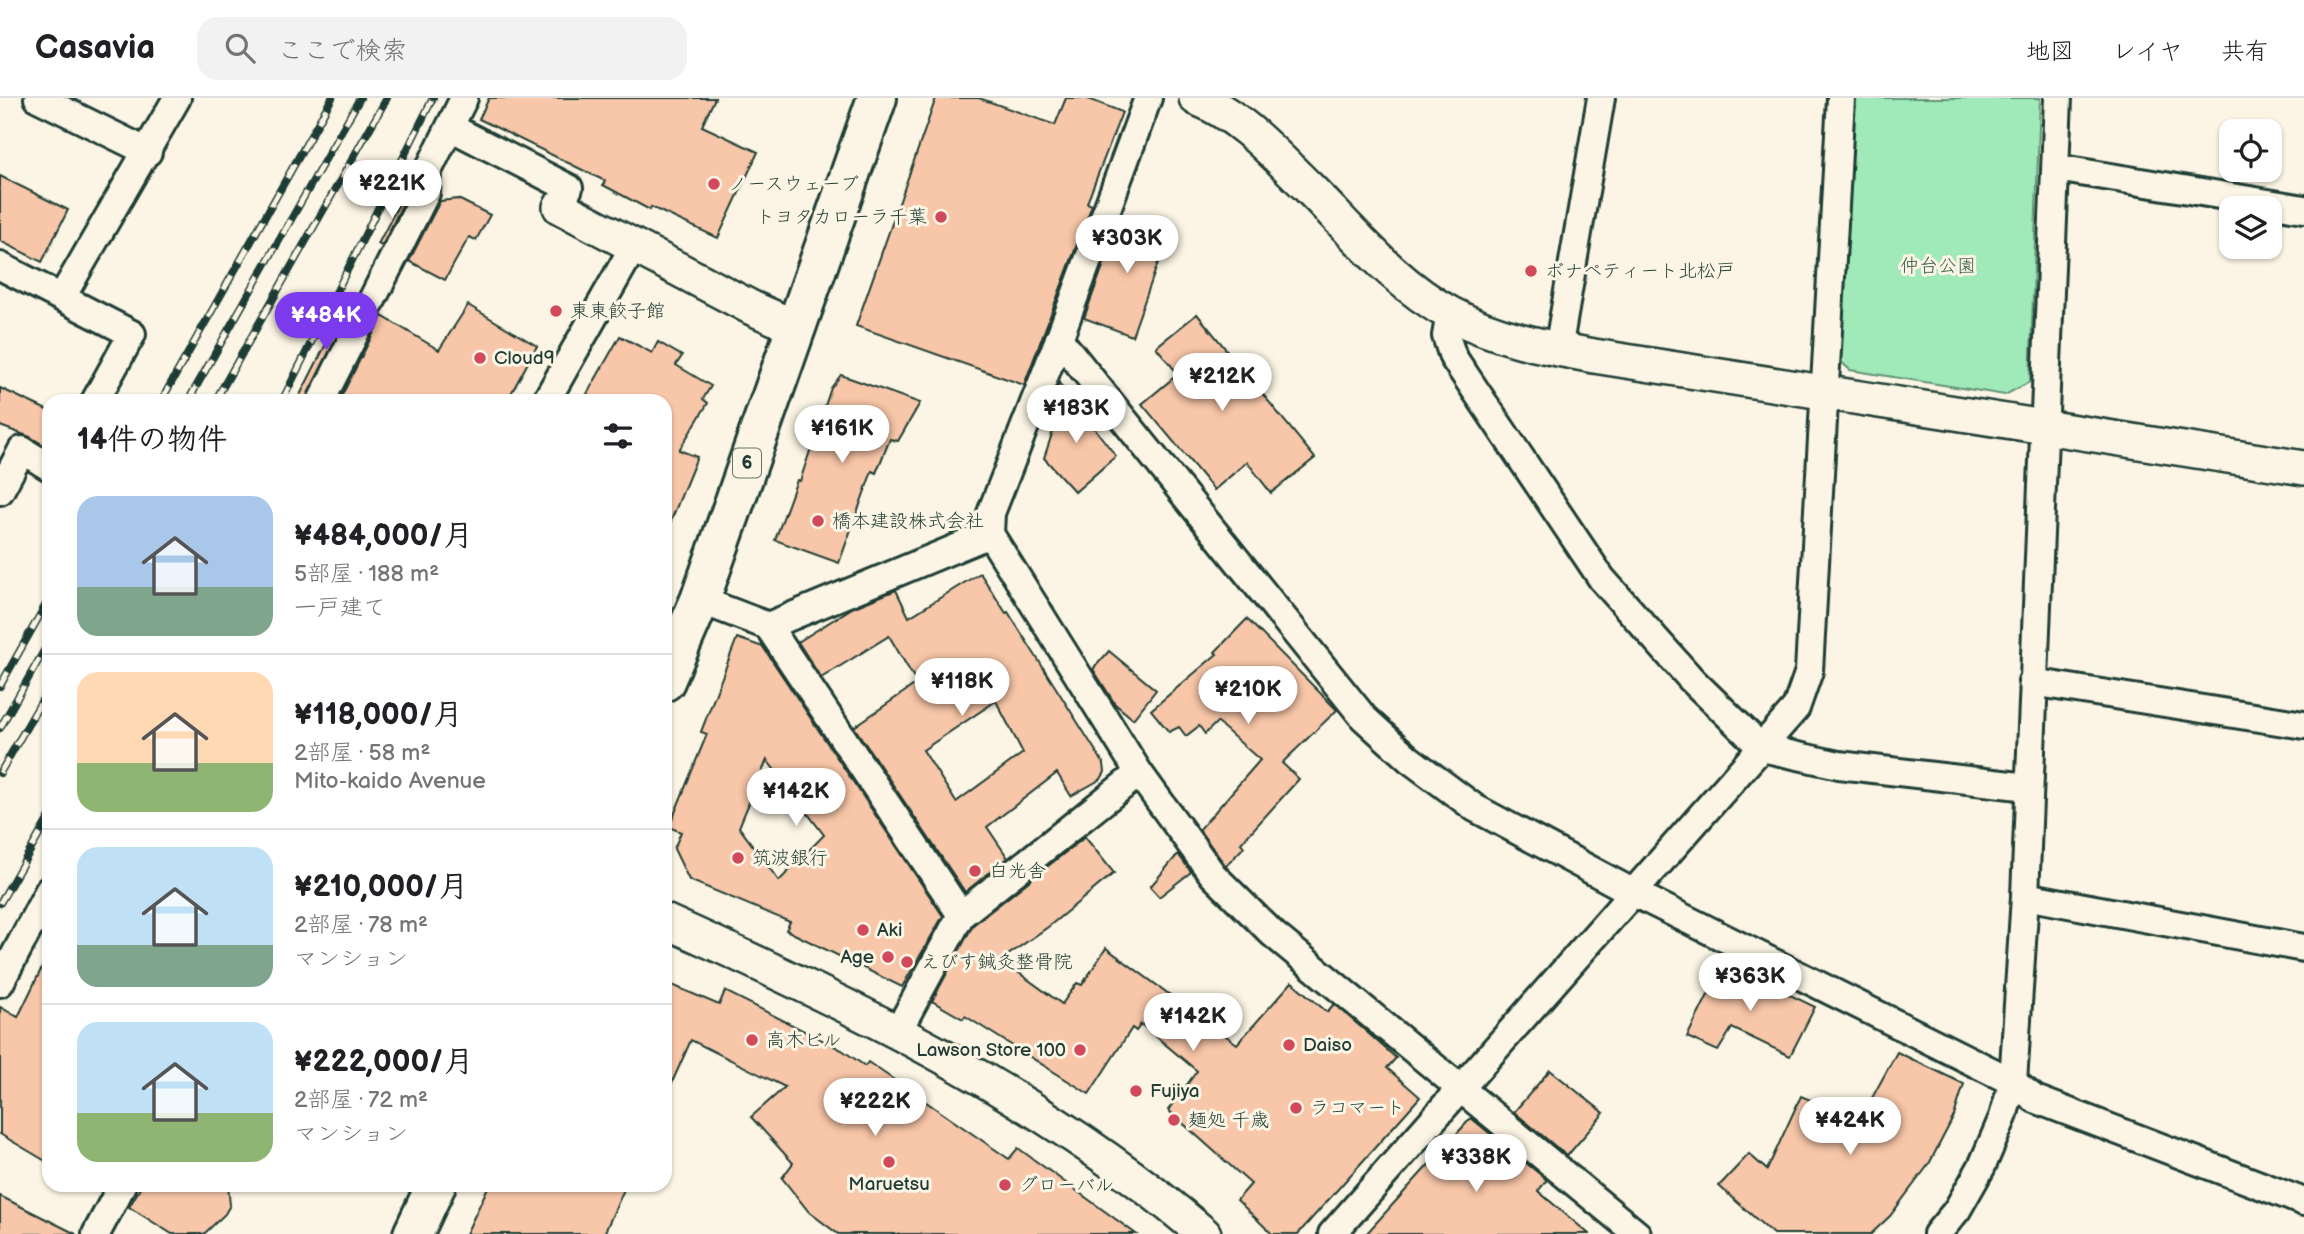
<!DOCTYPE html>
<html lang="ja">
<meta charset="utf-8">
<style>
body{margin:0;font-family:"Balsamiq Sans","Klee One",sans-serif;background:#f2f2f2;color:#202124;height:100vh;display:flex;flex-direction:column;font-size:26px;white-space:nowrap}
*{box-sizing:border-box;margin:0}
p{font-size:23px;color:#757577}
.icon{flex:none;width:38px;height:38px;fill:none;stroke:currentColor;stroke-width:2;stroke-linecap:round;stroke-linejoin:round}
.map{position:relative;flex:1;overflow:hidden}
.panel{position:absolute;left:42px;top:296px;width:630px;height:798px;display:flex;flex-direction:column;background:#fff;border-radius:21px;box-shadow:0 2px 5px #0004}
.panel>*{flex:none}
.controls{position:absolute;left:2219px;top:21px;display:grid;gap:14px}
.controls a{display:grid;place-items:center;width:63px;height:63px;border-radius:14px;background:#fff;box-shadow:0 2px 5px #0004;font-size:35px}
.price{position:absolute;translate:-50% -60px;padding:0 16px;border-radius:24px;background:#fff;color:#222;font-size:23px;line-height:46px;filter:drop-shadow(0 2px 4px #0008)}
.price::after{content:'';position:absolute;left:50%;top:42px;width:21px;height:16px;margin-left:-10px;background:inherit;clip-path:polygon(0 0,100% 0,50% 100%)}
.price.selected{background:#7c3aed;color:#fff}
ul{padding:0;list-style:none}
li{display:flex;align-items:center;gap:21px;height:175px;padding:0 35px}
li+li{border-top:2px solid #e0e0e0}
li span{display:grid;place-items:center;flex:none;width:196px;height:140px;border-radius:21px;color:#555}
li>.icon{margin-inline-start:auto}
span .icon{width:84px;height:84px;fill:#fffc;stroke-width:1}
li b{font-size:30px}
h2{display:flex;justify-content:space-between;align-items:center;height:84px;padding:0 35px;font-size:30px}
header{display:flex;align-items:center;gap:42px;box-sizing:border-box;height:98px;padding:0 35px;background:#fff;border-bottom:2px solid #e0e0e0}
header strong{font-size:33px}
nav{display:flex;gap:38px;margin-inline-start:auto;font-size:24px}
.search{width:490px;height:63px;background:#f2f2f2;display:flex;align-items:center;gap:18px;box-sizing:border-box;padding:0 24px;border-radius:21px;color:#757577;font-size:26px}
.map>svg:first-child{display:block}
</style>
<header>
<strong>Casavia</strong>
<div class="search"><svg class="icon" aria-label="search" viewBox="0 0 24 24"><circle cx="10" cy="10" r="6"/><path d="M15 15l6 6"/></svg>ここで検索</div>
<nav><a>地図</a><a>レイヤ</a><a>共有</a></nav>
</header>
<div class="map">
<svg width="2304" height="1136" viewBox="0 0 2304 1136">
<rect width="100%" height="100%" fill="#fcf5e5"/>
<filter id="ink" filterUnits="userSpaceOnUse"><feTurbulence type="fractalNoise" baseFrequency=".0143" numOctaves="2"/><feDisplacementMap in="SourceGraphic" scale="14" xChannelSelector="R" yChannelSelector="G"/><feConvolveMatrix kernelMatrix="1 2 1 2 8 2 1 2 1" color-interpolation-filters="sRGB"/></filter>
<g filter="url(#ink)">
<!-- green -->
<polygon fill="#a0e9b8" stroke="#609376" stroke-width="2" points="1849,0 2040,0 2030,284 2005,297 1850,272 1838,261"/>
<!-- building -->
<g fill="#f8c6a8" stroke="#1f3d34" stroke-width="2" fill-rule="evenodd">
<polygon points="489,0 715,0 702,28 758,54 718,140 651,109 650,112 603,87 605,83 479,21"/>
<polygon points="936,0 979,0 1055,27 1066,0 1086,0 1122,14 1087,105 1092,107 1024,287 856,228"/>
<polygon points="0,78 68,112 42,164 0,143"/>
<polygon points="405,94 408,95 382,148 378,146"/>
<polygon points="458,101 490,117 476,142 469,139 445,182 409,163 440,103"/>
<polygon points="1122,117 1169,134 1132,238 1084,220"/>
<polygon points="350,199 355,202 305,303 297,303"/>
<polygon points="468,207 537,248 507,303 339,303 382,218 439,252"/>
<polygon points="1197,216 1315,360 1271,395 1247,364 1214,392 1142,306 1178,276 1156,249"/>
<polygon points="620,238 652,255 658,244 682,258 676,267 711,288 703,301 708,305 679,352 697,359 666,435 665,303 583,303"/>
<polygon points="841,277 920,305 898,343 890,341 876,375 872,373 839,465 775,442 797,382 800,383 831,290"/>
<polygon points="1059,285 1116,358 1075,394 1044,360 1064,300 1054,297"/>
<polygon points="0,290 49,313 49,350 30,339 0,328"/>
<path d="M980,475L1006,515L1008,514L1104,666L1105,674L1101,681L1071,698L1057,675L987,729L1008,760L965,794L854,629L917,585L889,538L821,580L798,544L852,510L896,492L909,519ZM996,603L1023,655L956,704L923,652Z"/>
<polygon points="1247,521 1337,612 1282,665 1299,681 1241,745 1244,749 1226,768 1199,732 1260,662 1217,624 1205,636 1199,628 1186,638 1179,629 1169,634 1151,612 1217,556 1215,554"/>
<path d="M737,540L763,549L943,818L902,889L786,832L790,824L689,782L674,751L681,734L669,729L707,636L701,634ZM767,662L824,737L779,783L739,729Z"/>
<polygon points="1109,553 1156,592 1133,621 1115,606 1093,571"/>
<polygon points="1085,739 1114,775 1048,829 1001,862 1062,906 1077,885 1082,887 1106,850 1237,946 1292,884 1327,914 1334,906 1369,936 1396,960 1387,970 1420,999 1298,1136 1272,1136 1237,1102 1251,1086 1168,1012 1197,973 1141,926 1136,933 1132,930 1089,996 965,918 963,921 932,903 973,827"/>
<polygon points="1178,756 1191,774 1159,799 1150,789"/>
<polygon points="49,855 49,1065 0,1036 0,909 18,919"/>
<polygon points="1724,865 1815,909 1790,958 1732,930 1718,953 1687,939"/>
<polygon points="665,884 719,907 725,893 842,952 865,968 868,964 1009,1061 1018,1050 1136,1136 838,1136 809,1114 782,1080 793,1065 751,1019 785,989 691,942 665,1000"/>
<polygon points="1897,954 1964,986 1954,1018 1929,1066 1890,1118 1871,1136 1773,1136 1719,1088 1749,1056 1767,1072 1801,998 1846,1017 1852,1004 1866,1011"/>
<polygon points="1550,972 1604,1015 1567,1058 1514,1014"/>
<polygon points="1471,1020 1547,1082 1538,1093 1589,1136 1366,1136"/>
<polygon points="142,1087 228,1087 230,1107 225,1116 204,1136 172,1136 129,1109"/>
<polygon points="489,1087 626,1087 604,1136 466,1136"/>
<polygon points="0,1098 76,1136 0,1136"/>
</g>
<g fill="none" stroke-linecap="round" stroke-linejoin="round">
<!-- minor casing -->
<g stroke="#1f3d34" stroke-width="32">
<g id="minor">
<polyline points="38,0 148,54"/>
<polyline points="1148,0 1059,241 1364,620 1409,661 1475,710 1634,795 2013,984 2035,1001 2304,1104"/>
<polyline points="450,29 569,90 560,109"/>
<polyline points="2056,70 2304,111"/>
<polyline points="0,168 132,236 95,303"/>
<polyline points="62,199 177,0"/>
<polyline points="1450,215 1446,238 1453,259 1602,481 1692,582 1762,650 1839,667 2028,689"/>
<polyline points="1059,241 991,415 990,436 1139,675 1213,777 1273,836 1637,1136"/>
<polyline points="1558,252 1601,0"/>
<polyline points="321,303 426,95 427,75 464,0"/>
<polyline points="546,303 634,148"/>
<polyline points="0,393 22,352 49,369"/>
<polyline points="990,436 768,528 961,817 1139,675"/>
<polyline points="700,502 768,528"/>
<polyline points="2032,584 2304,627"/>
<polyline points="2025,798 2304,850"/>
<polyline points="0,885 49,792"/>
<polyline points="898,933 961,817"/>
<polyline points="96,1136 122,1087"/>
<polyline points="1332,1136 1796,610 1809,573 1841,0"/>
<polyline points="1937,1136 1957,1112 1982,1068 2003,1019 2013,984 2025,798 2058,0"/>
</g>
</g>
<!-- tertiary casing -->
<g stroke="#1f3d34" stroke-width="38">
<g id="tertiary">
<path d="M1196,0C1241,18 1274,56 1308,89C1352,133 1396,187 1451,216C1496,240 1545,249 1594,258L2304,370"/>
<polyline points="560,109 752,210 795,229"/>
<path d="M665,823C855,908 1045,1000 1204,1136"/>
</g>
</g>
<!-- trunk casing -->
<g stroke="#1f3d34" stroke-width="44">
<g id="trunk">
<polyline points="665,583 700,502 877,0"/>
<polyline points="413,1136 436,1087"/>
</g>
</g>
<!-- minor -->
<use href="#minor" stroke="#fcf5e5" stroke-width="26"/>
<!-- tertiary -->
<use href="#tertiary" stroke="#fcf5e5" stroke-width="33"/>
<!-- trunk -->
<use href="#trunk" stroke="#fcf5e5" stroke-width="38"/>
<!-- rail casing -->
<g stroke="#1f3d34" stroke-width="8">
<g id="rail">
<polyline points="161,303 332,0"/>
<polyline points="188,303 360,0"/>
<polyline points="215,303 387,0"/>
<polyline points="282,303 433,0"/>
<polyline points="0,588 49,501"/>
<polyline points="0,630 49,544"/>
<polyline points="0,675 49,590"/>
<polyline points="0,805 49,720"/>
</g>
</g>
<!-- rail -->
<use href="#rail" stroke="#fcf5e5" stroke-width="5" stroke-dasharray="16" stroke-linecap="butt"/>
</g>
</g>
<!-- markers -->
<g fill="#d1495b" stroke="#fcf5e5" stroke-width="2.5">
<circle cx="714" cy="86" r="7"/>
<circle cx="941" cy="119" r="7"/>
<circle cx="1531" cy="173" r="7"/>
<circle cx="556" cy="213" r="7"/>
<circle cx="480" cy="260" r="7"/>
<circle cx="818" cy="423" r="7"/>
<circle cx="738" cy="760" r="7"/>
<circle cx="975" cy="773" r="7"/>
<circle cx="863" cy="832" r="7"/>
<circle cx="888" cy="859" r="7"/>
<circle cx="907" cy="864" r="7"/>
<circle cx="752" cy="942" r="7"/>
<circle cx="1289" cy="947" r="7"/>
<circle cx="1080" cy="952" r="7"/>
<circle cx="1136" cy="993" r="7"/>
<circle cx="1296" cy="1010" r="7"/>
<circle cx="1174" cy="1022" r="7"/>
<circle cx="889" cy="1064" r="7"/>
<circle cx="1005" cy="1087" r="7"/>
</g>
<g text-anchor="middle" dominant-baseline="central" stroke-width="6" stroke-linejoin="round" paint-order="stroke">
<!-- shield labels -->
<rect fill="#fcf5e5" stroke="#617469" stroke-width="2" x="733" y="350.5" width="28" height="29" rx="5"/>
<g font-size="18" font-weight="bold" fill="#1f3d34">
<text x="747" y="365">6</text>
</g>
<!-- poi labels -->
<g font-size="19" fill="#1f3d34" stroke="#fcf5e5" text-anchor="start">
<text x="728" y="86">ノースウェーブ</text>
<text x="927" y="119" text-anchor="end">トヨタカローラ千葉</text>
<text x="1545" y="173">ボナペティート北松戸</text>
<text x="570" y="213">東東餃子館</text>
<text x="494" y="260">Cloud9</text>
<text x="832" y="423">橋本建設株式会社</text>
<text x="752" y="760">筑波銀行</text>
<text x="989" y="773">白光舎</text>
<text x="877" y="832">Aki</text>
<text x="874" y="859" text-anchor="end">Age</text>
<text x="921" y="864">えびす鍼灸整骨院</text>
<text x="766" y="942">高木ビル</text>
<text x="1303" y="947">Daiso</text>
<text x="1066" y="952" text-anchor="end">Lawson Store 100</text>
<text x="1150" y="993">Fujiya</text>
<text x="1310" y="1010">ラコマート</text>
<text x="1188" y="1022">麺処 千歳</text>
<text x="889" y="1086" text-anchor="middle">Maruetsu</text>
<text x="1019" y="1087">グローバル</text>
</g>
<!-- park labels -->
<g font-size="19" fill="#395f4e" stroke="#fcf5e5">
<text x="1938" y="168">仲台公園</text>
</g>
</g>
</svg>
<div class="controls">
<a><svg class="icon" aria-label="locate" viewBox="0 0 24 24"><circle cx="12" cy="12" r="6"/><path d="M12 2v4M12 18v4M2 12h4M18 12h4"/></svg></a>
<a><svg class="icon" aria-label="layers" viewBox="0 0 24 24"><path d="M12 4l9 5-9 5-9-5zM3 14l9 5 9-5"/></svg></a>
</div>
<b class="price" style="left:392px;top:122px">¥221K</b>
<b class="price" style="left:1127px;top:177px">¥303K</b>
<b class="price selected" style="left:326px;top:254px">¥484K</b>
<b class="price" style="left:1222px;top:315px">¥212K</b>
<b class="price" style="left:1076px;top:347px">¥183K</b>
<b class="price" style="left:842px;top:367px">¥161K</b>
<b class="price" style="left:962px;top:620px">¥118K</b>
<b class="price" style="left:1248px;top:628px">¥210K</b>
<b class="price" style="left:796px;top:730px">¥142K</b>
<b class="price" style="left:1750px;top:915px">¥363K</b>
<b class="price" style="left:1193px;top:955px">¥142K</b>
<b class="price" style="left:875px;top:1040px">¥222K</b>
<b class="price" style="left:1850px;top:1059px">¥424K</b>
<b class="price" style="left:1476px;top:1096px">¥338K</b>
<section class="panel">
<h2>14件の物件<svg class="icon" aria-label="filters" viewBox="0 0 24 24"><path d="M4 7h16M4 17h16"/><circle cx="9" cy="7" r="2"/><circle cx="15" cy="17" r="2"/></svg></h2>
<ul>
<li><span style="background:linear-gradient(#a9c7e8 65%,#7fa58c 0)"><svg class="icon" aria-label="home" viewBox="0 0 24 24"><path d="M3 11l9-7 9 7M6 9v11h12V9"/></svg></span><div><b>¥484,000/月</b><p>5部屋 · 188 m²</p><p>一戸建て</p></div></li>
<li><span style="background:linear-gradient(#ffd9b3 65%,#8fb573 0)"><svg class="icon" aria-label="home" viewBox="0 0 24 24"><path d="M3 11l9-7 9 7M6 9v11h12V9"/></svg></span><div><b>¥118,000/月</b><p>2部屋 · 58 m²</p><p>Mito-kaido Avenue</p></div></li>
<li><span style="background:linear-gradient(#bfe0f5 70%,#7fa58c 0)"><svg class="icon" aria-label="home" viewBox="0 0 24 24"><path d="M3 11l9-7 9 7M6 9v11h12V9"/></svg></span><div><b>¥210,000/月</b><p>2部屋 · 78 m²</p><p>マンション</p></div></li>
<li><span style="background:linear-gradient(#bfe0f5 65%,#8fb573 0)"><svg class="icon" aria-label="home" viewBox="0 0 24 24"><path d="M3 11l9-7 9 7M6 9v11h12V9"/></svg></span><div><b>¥222,000/月</b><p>2部屋 · 72 m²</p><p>マンション</p></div></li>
</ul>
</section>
</div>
